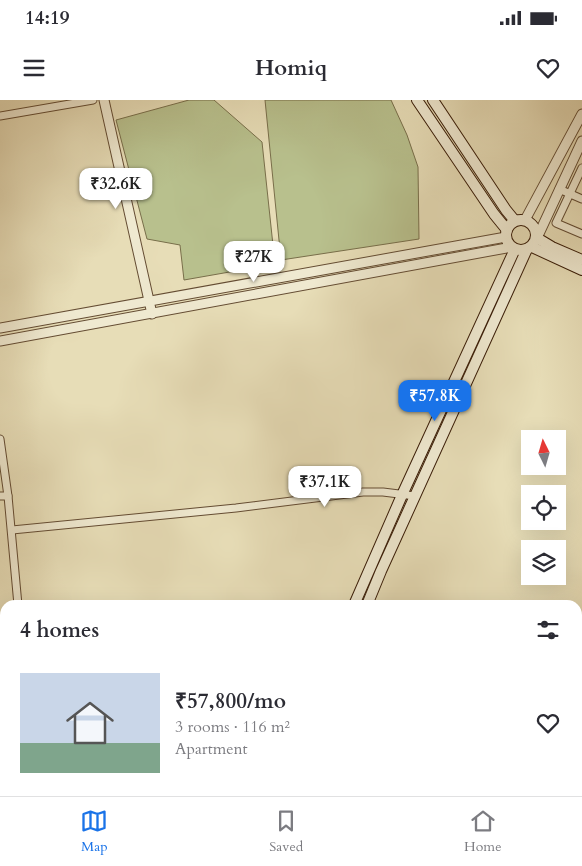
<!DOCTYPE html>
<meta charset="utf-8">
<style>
body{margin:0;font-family:Cardo,serif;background:#f7f7f7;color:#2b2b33;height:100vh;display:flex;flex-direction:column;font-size:19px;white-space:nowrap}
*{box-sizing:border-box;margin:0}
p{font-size:16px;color:#7c7c81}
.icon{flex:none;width:28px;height:28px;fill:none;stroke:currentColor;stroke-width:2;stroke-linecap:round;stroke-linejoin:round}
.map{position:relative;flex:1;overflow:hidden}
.side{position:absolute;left:0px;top:500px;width:582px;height:196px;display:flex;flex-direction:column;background:#fff;border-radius:15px 15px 0 0;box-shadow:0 5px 20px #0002}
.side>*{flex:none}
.needle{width:32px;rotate:355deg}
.controls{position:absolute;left:521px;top:330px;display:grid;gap:10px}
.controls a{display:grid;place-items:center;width:45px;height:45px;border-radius:0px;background:#fff;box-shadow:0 5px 20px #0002;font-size:25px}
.price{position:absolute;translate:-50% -42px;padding:0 11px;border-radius:10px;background:#fff;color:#222;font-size:16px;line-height:32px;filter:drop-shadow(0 1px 2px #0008)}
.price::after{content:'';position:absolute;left:50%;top:30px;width:15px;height:11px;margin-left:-8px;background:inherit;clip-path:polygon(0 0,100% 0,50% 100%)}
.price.active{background:#1a73e8;color:#fff}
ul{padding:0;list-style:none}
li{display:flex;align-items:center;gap:15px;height:125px;padding:0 20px}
li span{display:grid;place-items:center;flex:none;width:140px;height:100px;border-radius:0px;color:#555}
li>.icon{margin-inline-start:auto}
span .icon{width:60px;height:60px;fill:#fffc;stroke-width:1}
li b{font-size:21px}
h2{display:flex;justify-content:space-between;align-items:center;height:60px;padding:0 20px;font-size:21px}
.status{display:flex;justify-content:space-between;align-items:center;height:35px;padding:0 25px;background:#fff;direction:ltr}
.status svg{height:14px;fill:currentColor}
header{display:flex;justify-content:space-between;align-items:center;height:65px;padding:0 20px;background:#fff;font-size:22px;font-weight:700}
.menu{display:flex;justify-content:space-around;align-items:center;height:70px;border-top:1px solid #e1e1e2;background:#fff;font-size:14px;color:#7c7c81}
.menu a{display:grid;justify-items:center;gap:2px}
.menu .active{color:#1a73e8}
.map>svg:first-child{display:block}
</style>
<div class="status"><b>14:19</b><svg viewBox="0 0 49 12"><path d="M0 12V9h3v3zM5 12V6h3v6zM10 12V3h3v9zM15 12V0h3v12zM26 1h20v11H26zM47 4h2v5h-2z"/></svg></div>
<header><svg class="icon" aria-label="menu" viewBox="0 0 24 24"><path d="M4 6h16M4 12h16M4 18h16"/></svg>Homiq<svg class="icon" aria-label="heart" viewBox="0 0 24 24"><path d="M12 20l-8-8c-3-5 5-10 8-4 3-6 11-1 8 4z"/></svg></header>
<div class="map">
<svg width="582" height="696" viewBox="0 0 582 696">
<rect width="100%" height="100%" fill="#e7ddb7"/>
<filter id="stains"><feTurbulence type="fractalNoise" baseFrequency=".004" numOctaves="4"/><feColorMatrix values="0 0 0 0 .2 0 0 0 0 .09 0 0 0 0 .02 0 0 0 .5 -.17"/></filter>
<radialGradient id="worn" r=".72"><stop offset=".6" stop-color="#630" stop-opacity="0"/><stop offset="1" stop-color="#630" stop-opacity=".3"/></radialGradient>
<!-- green -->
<g fill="#b8c08d" stroke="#786e4a">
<polygon points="189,0 214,0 262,42 275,164 184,180 180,145 147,139 116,20"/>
<polygon points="265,0 391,0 407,35 418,67 419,139 281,160"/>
</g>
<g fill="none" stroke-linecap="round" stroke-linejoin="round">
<!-- minor casing -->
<g stroke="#644c33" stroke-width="9">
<g id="minor">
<polyline points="0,16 93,0"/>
<polyline points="582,68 556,123 582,134"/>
<polyline points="559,89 582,99"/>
<polyline points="0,339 8,396 18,505"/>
<polyline points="0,396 8,396"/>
<polyline points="12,430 236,408 363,392 383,392 415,396"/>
<polyline points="0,525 5,525"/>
<polyline points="34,691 34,696"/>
</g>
</g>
<!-- tertiary casing -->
<g stroke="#644c33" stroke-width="11">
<g id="tertiary">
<polyline points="104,0 152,214"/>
<polyline points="525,120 582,14"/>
<polyline points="537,138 582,41"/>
<polyline points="0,228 506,137"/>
<polyline points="0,241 512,147"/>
<polyline points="578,543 582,529"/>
<polyline points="578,592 582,579"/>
<polyline points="529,694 536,696"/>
<polyline points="544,696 546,691"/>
</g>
</g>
<!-- secondary casing -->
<g stroke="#391c07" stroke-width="12">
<g id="secondary">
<polyline points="417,0 494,114 507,130"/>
<polyline points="433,0 506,110 515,121"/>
<circle cx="521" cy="135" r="15"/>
<polyline points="537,138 552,147 582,160"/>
<polyline points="532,147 582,170"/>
<polyline points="354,505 402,395 515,149"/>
<polyline points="367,505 381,471 527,149"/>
<polyline points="271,696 273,691"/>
<polyline points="286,696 288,691"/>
</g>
</g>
<!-- minor -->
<use href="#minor" stroke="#efe9d0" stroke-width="7"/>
<!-- tertiary -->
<use href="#tertiary" stroke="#efe9d0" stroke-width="9"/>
<!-- secondary -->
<use href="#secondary" stroke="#efe9d0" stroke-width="10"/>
</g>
<rect width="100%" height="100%" filter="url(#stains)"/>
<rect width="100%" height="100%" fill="url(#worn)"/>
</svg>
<div class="controls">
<a><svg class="needle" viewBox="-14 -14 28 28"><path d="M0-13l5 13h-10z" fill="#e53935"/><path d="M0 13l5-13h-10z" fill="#7c7c81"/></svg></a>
<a><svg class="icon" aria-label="locate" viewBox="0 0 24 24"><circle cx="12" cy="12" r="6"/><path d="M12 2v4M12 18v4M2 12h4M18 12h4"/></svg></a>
<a><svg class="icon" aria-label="layers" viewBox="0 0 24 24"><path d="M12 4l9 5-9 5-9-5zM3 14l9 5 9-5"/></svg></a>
</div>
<b class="price" style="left:116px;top:110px">₹32.6K</b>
<b class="price" style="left:254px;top:183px">₹27K</b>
<b class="price active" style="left:435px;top:322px">₹57.8K</b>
<b class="price" style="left:325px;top:408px">₹37.1K</b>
<section class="side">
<h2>4 homes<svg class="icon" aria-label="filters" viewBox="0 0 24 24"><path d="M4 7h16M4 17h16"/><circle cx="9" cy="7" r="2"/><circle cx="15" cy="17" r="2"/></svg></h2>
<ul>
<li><span style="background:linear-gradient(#c9d6e8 70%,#7fa58c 0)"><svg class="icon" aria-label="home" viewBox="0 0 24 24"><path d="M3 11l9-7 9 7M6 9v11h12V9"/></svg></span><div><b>₹57,800/mo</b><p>3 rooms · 116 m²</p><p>Apartment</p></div><svg class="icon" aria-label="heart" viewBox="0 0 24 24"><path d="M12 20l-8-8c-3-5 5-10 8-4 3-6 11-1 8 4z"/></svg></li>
</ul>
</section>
</div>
<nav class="menu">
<a class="active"><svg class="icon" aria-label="map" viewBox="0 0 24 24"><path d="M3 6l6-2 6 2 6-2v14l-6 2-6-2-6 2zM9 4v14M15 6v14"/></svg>Map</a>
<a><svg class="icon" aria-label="saved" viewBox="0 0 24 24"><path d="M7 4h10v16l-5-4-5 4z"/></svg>Saved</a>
<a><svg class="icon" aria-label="home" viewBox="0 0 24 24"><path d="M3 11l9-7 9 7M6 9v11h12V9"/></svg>Home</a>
</nav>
